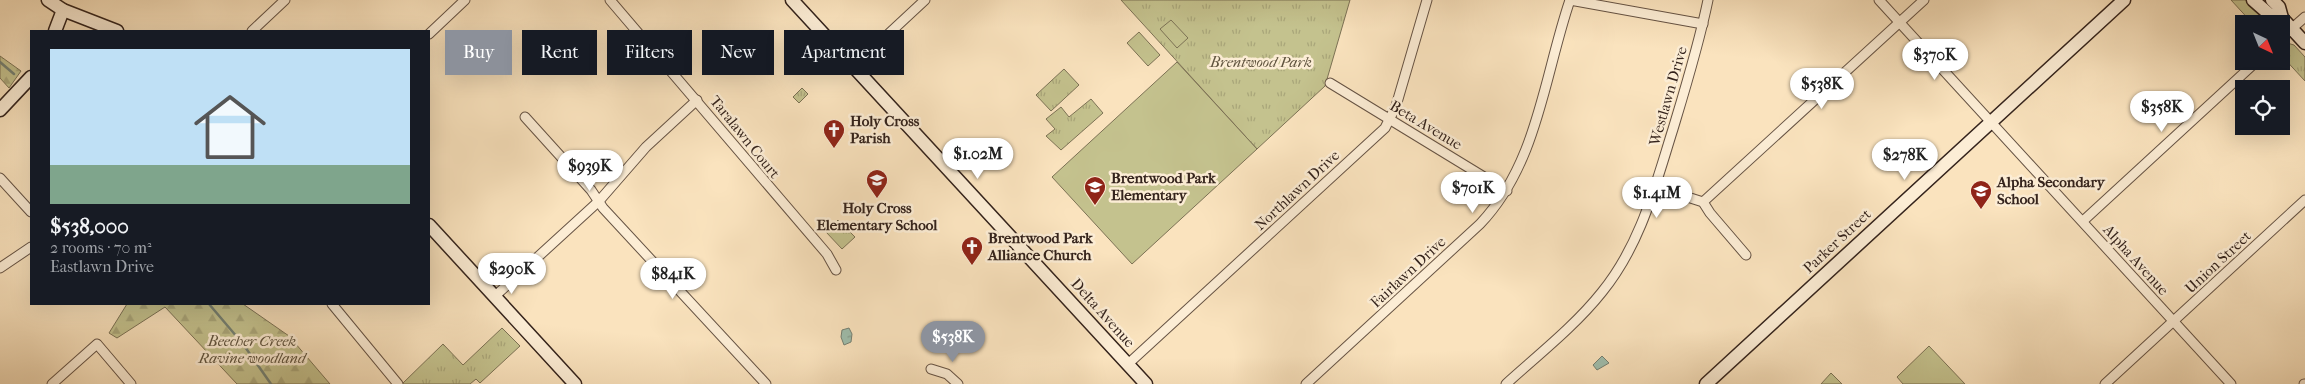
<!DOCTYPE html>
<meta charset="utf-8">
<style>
body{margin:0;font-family:"IM FELL French Canon",serif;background:#20242c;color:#f1f3f6;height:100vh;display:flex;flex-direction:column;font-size:19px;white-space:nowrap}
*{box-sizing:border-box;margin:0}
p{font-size:16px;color:#9ea1a6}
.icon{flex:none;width:28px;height:28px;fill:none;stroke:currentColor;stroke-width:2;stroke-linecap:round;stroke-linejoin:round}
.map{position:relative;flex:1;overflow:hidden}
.details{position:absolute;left:30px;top:30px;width:400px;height:275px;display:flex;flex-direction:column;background:#171b24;border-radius:0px;box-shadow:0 5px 20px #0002}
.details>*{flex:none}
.banner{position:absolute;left:445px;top:30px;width:475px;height:45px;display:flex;gap:10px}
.needle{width:32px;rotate:137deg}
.tools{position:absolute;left:2235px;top:15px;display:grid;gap:10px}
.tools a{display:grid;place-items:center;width:55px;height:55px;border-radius:0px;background:#171b24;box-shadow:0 5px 20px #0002;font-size:25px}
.price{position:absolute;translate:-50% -42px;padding:0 11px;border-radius:18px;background:#fff;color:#222;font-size:16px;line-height:32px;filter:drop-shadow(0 1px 2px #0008)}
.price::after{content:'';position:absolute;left:50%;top:30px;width:15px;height:11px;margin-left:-8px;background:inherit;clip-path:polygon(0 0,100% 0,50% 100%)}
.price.active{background:#8c9099;color:#fff}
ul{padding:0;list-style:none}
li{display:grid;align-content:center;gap:10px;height:265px;padding:0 20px}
li span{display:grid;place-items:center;height:155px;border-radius:0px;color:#555}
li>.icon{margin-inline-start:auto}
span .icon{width:90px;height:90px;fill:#fffc;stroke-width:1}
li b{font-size:21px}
.chip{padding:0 18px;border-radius:0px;background:#171b24;box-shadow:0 5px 20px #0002;font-size:18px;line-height:45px}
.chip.active{background:#8c9099;color:#fff}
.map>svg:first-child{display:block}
</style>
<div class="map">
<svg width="2305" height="384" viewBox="0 0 2305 384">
<defs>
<pattern id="grass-tufts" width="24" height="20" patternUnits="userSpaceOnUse" patternTransform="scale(1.25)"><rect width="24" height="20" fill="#c4c28e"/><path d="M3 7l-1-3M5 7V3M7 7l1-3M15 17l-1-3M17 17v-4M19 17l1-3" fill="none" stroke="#a9a67a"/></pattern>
<pattern id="forest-firs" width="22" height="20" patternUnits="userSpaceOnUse" patternTransform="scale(1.25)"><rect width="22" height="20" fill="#c4c28e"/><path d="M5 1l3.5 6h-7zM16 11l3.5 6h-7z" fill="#a9a67a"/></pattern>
<pattern id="water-ripples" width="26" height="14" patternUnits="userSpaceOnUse" patternTransform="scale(1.25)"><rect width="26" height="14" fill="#9fbead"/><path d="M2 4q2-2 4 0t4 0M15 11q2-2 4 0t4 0" fill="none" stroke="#829a8c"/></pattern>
</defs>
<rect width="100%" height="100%" fill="#fae3be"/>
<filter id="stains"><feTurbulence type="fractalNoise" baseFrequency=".004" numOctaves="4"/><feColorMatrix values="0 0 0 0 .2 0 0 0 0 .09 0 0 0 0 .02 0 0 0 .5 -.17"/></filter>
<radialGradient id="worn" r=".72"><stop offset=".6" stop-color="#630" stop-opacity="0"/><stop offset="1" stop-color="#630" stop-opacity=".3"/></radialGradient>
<!-- grass -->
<g fill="url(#grass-tufts)" stroke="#7c7255">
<polygon points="1121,0 1350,0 1325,86 1257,149"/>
<polygon points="2231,0 2247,0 2272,24 2253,24"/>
<polygon points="2287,43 2294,45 2305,57 2305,81 2281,55 2281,46"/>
<polygon points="1064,69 1079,85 1051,111 1036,95"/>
<polygon points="802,88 808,94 799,103 793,97"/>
<polygon points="1091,99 1103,113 1061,150 1046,136 1055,129 1046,119 1061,107 1069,117"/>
<polygon points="838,220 855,237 842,249 826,232"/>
<polygon points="502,328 520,346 480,383 476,379 470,384 402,384 443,344 463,365"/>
</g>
<!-- forest -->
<g fill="url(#forest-firs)" stroke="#7c7255">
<polygon points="0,56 21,71 9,88 0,78"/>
<polygon points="127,304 243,304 289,336 330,384 237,384 165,307 117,338 109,333"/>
</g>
<!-- pitch -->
<g fill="#c4c28e" stroke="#7c7255">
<polygon points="1171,20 1188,38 1177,48 1160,29"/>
<polygon points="1139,32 1160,55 1148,66 1127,43"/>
<polygon points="1177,62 1257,149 1132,264 1052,177"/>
<polygon points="1929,346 1965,384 1903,384 1897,377"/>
<polygon points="1831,373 1842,384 1821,384"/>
</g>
<!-- water -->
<g fill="url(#water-ripples)" stroke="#748073">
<polygon points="849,328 852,334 851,342 844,345 841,337 842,330"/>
<polygon points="1602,356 1609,363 1597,370 1593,365"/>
</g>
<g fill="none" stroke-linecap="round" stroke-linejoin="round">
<!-- stream -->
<g stroke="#748073" stroke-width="2.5">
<polyline points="0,62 14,74"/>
<polyline points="209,304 243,344 271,384"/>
</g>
<!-- street casing -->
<g stroke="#665344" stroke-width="11">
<g id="street">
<polyline points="610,0 827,254 836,270"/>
<polyline points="1879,0 2231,384"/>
<polyline points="252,31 285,0"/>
<polyline points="429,34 465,0"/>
<polyline points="2281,38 2305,17"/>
<polyline points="854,66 925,0"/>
<polyline points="1330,83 1507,191"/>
<polyline points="525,117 591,190 603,208 766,384"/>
<polyline points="0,178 31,212"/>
<polyline points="1656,187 1703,202 1710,213 1746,255"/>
<polyline points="1703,202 1924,0"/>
<polyline points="2083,221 2257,61"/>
<polyline points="0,268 31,247"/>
<polyline points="494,297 599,201 646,147 697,100"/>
<polyline points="332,304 398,384"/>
<polyline points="1128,364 1385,128 1396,106 1427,0"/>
<polyline points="931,369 947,374 958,384"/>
<polyline points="52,384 97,344 131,384"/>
<path d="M1306,384L1480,224C1538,163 1544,76 1570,0L1703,24"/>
<path d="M1506,384C1538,355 1575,326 1602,292C1641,244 1655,186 1673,129C1686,86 1699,44 1708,0"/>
<polyline points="2105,384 2305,200"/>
<polyline points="2304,384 2305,384"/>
</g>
</g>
<!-- secondary casing -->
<g stroke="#34231c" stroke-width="15">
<g id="secondary">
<polyline points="48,0 63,10 117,31"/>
<polyline points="792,0 1146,384"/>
<polyline points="2253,0 2269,14 2282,18"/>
<polyline points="2272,0 2279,7 2282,18 2305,43"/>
<polyline points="55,31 63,10"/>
<polyline points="0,110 31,77"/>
<polyline points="429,225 575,384"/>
<polyline points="1706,384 2124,0"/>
</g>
</g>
<!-- street -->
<use href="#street" stroke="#fcedd5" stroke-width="9"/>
<!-- secondary -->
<use href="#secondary" stroke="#fcedd5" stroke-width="12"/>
</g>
<!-- icons -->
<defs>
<g id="church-pin" transform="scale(1.125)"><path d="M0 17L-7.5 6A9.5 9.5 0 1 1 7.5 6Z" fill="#8f2418" stroke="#fcedd5"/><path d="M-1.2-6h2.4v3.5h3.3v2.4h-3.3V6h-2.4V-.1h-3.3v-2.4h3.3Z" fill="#fff"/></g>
<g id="school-pin" transform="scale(1.125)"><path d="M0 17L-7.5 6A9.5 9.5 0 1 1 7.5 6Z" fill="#8f2418" stroke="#fcedd5"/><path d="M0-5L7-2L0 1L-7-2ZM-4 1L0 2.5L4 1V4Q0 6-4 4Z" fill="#fff"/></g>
</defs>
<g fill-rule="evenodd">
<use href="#church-pin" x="834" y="130"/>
<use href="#school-pin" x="877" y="180"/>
<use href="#school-pin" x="1095" y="187"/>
<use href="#school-pin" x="1981" y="191"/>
<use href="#church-pin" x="972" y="247"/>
</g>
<g text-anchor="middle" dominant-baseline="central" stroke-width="5" stroke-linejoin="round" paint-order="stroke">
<!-- park labels -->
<g font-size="15" font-style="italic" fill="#5f533e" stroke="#fcedd5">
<text x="1261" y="62">Brentwood Park</text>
<text x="252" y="341">Beecher Creek<tspan x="252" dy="17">Ravine woodland</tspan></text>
</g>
<!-- street labels -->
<g font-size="15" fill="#34231c" stroke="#fcedd5">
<text transform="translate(1668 96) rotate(-74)">Westlawn Drive</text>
<text transform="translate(1426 125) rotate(31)">Beta Avenue</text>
<text transform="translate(745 137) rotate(51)">Taralawn Court</text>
<text transform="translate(1297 190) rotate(-43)">Northlawn Drive</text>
<text transform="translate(1837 241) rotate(-43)">Parker Street</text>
<text transform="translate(2136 260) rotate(48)">Alpha Avenue</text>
<text transform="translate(2218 262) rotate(-43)">Union Street</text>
<text transform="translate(1408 272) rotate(-43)">Fairlawn Drive</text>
<text transform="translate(1103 313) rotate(48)">Delta Avenue</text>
</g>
<!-- poi labels -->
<g font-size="15" font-weight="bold" fill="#34231c" stroke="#fcedd5" text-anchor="start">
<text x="850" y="121">Holy Cross<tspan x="850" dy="17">Parish</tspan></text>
<text x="1111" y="178">Brentwood Park<tspan x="1111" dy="17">Elementary</tspan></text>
<text x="1997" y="182">Alpha Secondary<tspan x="1997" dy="17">School</tspan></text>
<text x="877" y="208" text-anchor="middle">Holy Cross<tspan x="877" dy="17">Elementary School</tspan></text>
<text x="988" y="238">Brentwood Park<tspan x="988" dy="17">Alliance Church</tspan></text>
</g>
</g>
<rect width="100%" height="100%" filter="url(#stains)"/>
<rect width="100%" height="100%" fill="url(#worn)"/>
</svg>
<div class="tools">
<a><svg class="needle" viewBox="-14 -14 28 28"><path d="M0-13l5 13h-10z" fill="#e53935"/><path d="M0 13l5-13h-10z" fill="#9ea1a6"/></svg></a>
<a><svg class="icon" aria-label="locate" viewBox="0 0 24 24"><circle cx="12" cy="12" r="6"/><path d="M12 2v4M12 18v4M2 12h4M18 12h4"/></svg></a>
</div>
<b class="price" style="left:1935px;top:81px">$370K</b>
<b class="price" style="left:1822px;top:110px">$538K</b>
<b class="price" style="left:2162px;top:133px">$358K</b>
<b class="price" style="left:978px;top:180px">$1.02M</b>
<b class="price" style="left:1905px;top:181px">$278K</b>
<b class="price" style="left:590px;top:192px">$939K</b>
<b class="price" style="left:1473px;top:214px">$701K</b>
<b class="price" style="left:1657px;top:219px">$1.41M</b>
<b class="price" style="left:512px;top:295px">$290K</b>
<b class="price" style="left:673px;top:300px">$841K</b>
<b class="price active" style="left:953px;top:363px">$538K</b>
<div class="banner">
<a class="chip active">Buy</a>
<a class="chip">Rent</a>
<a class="chip">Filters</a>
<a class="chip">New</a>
<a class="chip">Apartment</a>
</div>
<section class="details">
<ul>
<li><span style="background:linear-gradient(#bfe0f5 75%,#7fa58c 0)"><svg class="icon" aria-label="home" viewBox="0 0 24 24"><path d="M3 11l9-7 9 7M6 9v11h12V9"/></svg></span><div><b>$538,000</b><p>2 rooms · 70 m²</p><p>Eastlawn Drive</p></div></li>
</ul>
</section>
</div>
